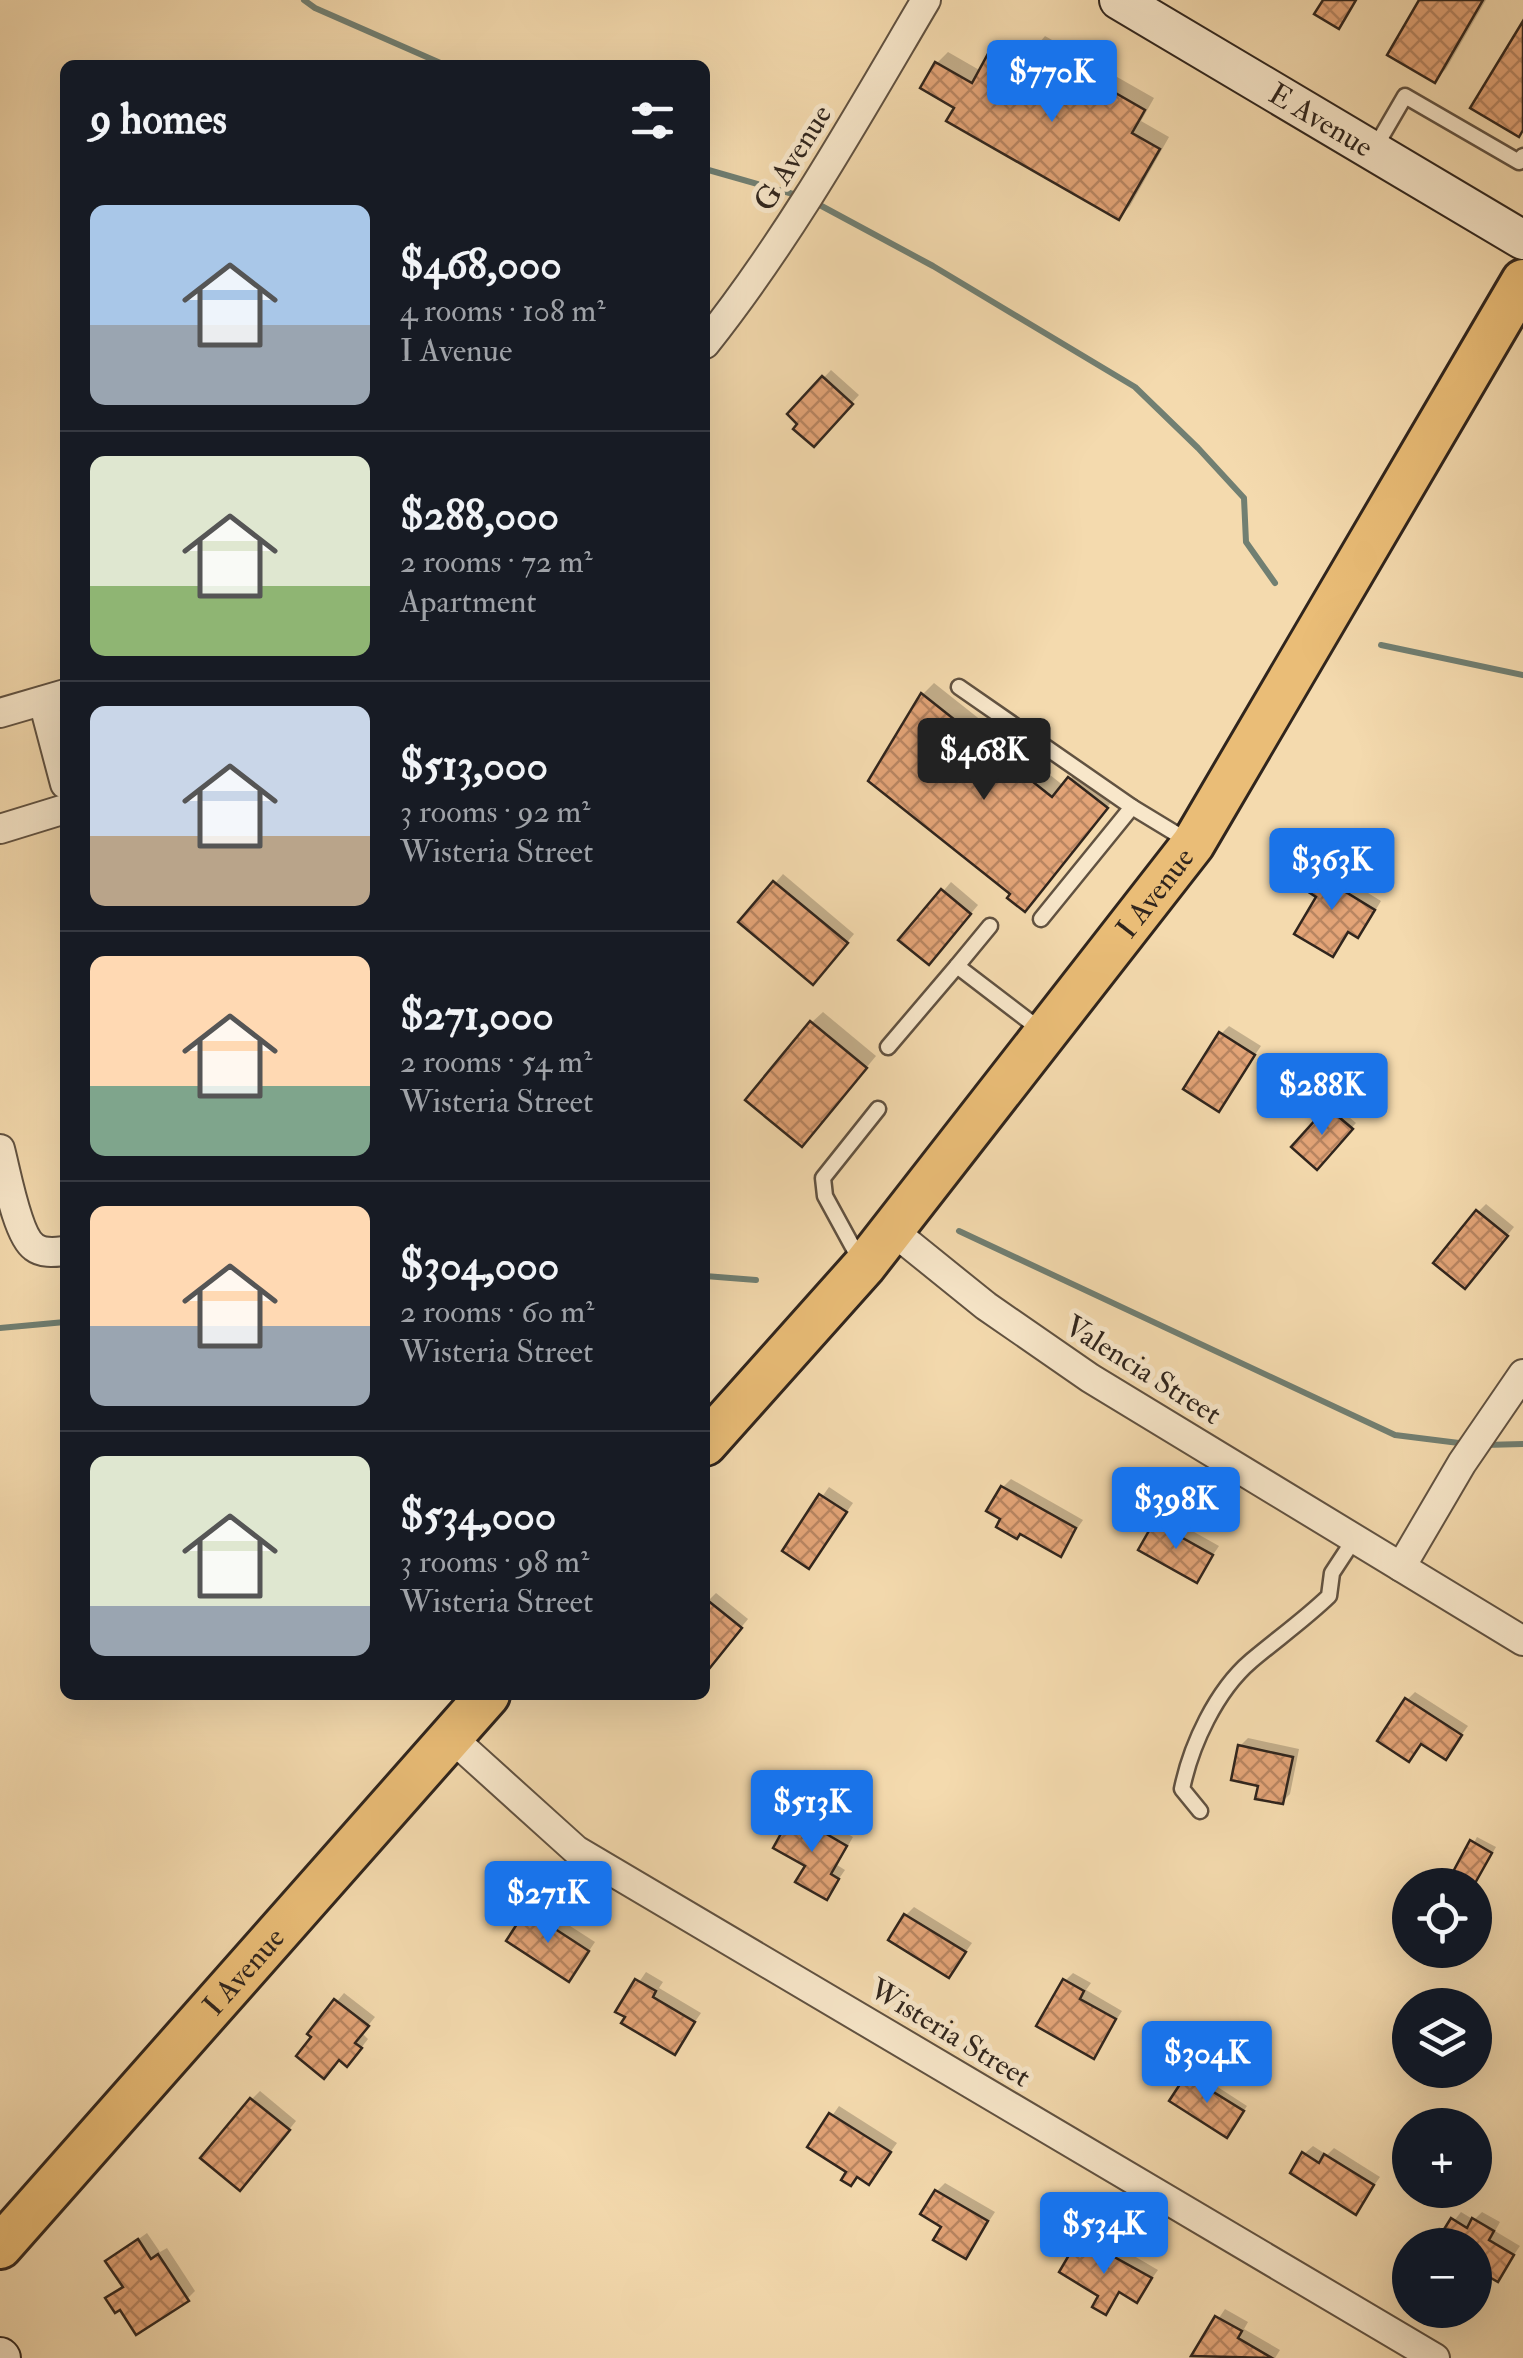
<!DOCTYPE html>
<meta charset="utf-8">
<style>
body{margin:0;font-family:"IM FELL Double Pica",serif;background:#20242c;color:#f1f3f6;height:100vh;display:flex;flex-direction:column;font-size:38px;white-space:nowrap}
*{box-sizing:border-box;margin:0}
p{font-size:32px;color:#9ea1a6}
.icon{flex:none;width:55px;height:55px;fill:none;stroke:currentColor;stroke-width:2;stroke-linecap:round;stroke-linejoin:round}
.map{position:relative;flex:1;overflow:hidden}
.sheet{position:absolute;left:60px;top:60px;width:650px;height:1640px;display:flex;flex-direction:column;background:#171b24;border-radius:15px;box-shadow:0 10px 40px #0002}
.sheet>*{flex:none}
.tools{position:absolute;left:1392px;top:1868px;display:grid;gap:20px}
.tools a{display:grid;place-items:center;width:100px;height:100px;border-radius:50%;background:#171b24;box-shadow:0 10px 40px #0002;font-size:50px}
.price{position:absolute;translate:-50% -85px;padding:0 22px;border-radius:10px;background:#1a73e8;color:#fff;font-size:32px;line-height:65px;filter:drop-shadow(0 2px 5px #0008)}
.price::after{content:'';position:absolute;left:50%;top:60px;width:30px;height:22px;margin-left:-15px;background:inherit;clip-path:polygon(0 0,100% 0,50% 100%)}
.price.on{background:#222;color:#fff}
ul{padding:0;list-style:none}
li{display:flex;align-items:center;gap:30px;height:250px;padding:0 30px}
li+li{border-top:2px solid #363941}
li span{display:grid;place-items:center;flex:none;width:280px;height:200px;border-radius:15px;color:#555}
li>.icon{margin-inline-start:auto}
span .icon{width:120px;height:120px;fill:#fffc;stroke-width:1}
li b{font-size:42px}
h2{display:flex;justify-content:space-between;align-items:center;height:120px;padding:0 30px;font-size:42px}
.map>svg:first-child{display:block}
</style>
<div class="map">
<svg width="1523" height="2358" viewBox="0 0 1523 2358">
<defs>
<pattern id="building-cross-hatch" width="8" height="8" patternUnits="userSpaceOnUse" patternTransform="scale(2.5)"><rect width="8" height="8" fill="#e3a477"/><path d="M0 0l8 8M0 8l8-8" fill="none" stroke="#b88561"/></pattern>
</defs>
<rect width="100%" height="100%" fill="#f4daae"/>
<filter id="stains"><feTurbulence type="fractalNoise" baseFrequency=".002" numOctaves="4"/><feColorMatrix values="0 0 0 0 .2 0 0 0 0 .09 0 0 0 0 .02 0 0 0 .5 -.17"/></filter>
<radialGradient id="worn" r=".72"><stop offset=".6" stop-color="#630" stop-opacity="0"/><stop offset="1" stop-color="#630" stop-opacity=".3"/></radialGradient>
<!-- shadow -->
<g fill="#0003">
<polygon points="1422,0 1486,0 1446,69 1435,80"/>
<polygon points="1045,36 1154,98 1141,121 1169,137 1130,206 1119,217 958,107 937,63 948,52 981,71 1003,40 1029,55"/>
<polygon points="831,370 859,395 814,444 801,424 790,414"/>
<polygon points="934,683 1064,786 1081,767 1117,795 1036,897 1013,893 871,781 923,694"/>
<polygon points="1329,858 1352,872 1347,880 1381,901 1366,926 1358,934 1350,930 1333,954 1319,896 1321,866"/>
<polygon points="783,874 854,934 821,974 742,922"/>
<polygon points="951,882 978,905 937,954 902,940"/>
<polygon points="823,1012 876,1056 813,1132 811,1023"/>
<polygon points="1229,1026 1261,1046 1218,1109 1221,1034"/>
<polygon points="1334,1104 1356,1123 1317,1166 1295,1147"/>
<polygon points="1486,1204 1514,1227 1473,1278 1478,1212"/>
<polygon points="1011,1479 1083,1520 1060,1553 1003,1518 1003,1487"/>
<polygon points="829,1487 853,1503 809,1566 785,1550"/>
<polygon points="1164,1515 1219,1546 1196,1580 1156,1523"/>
<polygon points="716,1593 748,1619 705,1672 705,1604"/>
<polygon points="1415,1692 1468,1726 1445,1757 1422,1742 1409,1759 1407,1700"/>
<polygon points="1248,1738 1299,1749 1290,1794 1282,1802 1261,1784 1240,1746"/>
<polygon points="803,1808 853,1837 837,1865 845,1870 826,1897 808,1865 794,1816"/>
<polygon points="1477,1837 1496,1847 1474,1885 1451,1885"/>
<polygon points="536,1904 595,1942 576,1970 528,1912"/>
<polygon points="914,1907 972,1943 949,1975 906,1915"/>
<polygon points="646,1972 663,1982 659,1988 701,2013 674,2052 619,2011"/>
<polygon points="1073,1973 1091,1983 1086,1990 1122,2011 1093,2056 1065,1981"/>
<polygon points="344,1993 375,2017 362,2033 368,2039 355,2056 310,2034"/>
<polygon points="1193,2071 1247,2106 1231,2130 1173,2101"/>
<polygon points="260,2091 296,2121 248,2180 252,2099"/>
<polygon points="839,2106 897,2143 869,2182 859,2175 851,2183 849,2171 811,2146"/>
<polygon points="1313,2146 1327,2155 1334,2148 1380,2177 1355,2212 1304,2154"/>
<polygon points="945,2183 995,2212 966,2256 944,2226 937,2191"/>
<polygon points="1461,2212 1474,2220 1482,2212 1500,2222 1495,2231 1520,2246 1497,2279 1479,2268 1475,2272 1475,2245 1425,2245 1439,2227 1446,2231"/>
<polygon points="147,2233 160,2252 167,2248 195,2291 187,2299 120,2307 108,2299 124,2286 108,2261"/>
<polygon points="1086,2236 1112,2251 1117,2246 1158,2270 1137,2299 1122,2290 1105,2312 1102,2295 1062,2272"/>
<polygon points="1225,2309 1248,2322 1244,2329 1280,2350 1275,2358 1194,2355"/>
</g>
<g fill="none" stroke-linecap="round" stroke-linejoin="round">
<!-- stream -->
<g stroke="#717f72" stroke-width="6">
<polyline points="304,0 315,8 445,65"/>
<polyline points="705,169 800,196"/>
<polyline points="816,203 933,266 1135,387 1198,448 1244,498 1246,542 1275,583"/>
<polyline points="1381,645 1523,675"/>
<polyline points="959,1231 1395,1435 1467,1444"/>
<polyline points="705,1276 756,1280"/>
<polyline points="0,1328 65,1322"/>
<polyline points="1484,1445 1523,1444"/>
</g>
</g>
<!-- building -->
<g fill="url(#building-cross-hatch)" stroke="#30251d" stroke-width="2.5">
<polygon points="1323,0 1356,0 1339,29 1314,14"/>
<polygon points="1419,0 1483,0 1435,83 1387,55"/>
<polygon points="1523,21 1523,130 1519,137 1470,108"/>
<polygon points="1032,45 1145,110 1132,133 1160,149 1119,220 946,121 954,108 920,88 935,62 972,83 990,50 1019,67"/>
<polygon points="822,376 853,404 814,447 793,429 797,424 787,414"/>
<polygon points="921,693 1052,797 1068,777 1108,808 1025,912 1007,898 1010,894 868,781"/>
<polygon points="1319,864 1346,881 1341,889 1375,910 1358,938 1348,932 1333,957 1294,934 1316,897 1304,889"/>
<polygon points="773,881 848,943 813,985 738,922"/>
<polygon points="941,889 971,914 929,965 898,940"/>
<polygon points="810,1021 867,1068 802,1147 745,1100"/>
<polygon points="1219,1032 1255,1055 1219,1112 1183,1089"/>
<polygon points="1327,1107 1353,1129 1317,1170 1291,1147"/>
<polygon points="1476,1210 1508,1236 1465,1289 1433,1263"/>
<polygon points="1001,1486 1076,1528 1061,1557 1020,1534 1017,1539 996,1527 1000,1519 986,1511"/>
<polygon points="819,1494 847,1512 809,1569 782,1551"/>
<polygon points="1154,1522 1213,1555 1197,1583 1138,1550"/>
<polygon points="706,1599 742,1628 705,1674 705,1600"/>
<polygon points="1405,1698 1462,1735 1446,1760 1421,1744 1409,1762 1377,1741"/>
<polygon points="1238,1745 1293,1757 1283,1804 1255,1799 1258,1786 1231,1780"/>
<polygon points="792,1814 847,1846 831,1874 839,1879 827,1900 795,1882 805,1866 773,1848"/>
<polygon points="1470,1840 1492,1853 1474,1885 1446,1885"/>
<polygon points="526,1910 589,1951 569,1982 506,1941"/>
<polygon points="904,1914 966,1952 949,1978 888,1940"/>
<polygon points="635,1979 656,1991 653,1997 695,2022 675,2055 621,2023 625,2017 615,2012"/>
<polygon points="1063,1979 1084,1991 1080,1999 1116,2019 1094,2059 1036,2026"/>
<polygon points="334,1999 369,2026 355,2043 362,2048 347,2067 339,2060 324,2079 296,2056 311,2037 307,2034"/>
<polygon points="1186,2075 1244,2111 1227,2138 1169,2101"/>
<polygon points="250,2098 290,2130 240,2191 200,2158"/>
<polygon points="829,2113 891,2152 869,2185 857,2177 851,2186 841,2180 846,2172 807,2147"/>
<polygon points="1302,2152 1319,2163 1324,2154 1374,2185 1356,2215 1290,2173"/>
<polygon points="935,2190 988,2221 966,2259 933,2240 941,2227 920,2214"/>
<polygon points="1451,2218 1467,2228 1472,2218 1494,2231 1489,2240 1514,2255 1498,2282 1477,2270 1475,2274 1475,2245 1422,2245 1429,2234 1438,2239"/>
<polygon points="138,2239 151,2259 158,2254 189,2301 136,2335 120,2310 115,2313 105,2298 123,2287 105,2261"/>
<polygon points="1076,2243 1104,2259 1107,2253 1152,2278 1137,2303 1119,2292 1106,2315 1092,2307 1098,2296 1059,2272"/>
<polygon points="1215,2316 1242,2331 1238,2338 1272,2358 1191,2356"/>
</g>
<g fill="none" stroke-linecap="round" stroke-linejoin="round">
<!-- lane casing -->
<g stroke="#615241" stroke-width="19">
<g id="lane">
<polyline points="1373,151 1405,96 1519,162 1523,156"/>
<polyline points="959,687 1132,807"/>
<polyline points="1041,919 1132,807 1188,841"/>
<polyline points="957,966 990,926"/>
<polyline points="888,1047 957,966 1042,1031"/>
<polyline points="861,1262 825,1196 823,1178 878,1109"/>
<path d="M1200,1811L1182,1789C1191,1745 1216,1691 1251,1661C1277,1639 1304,1620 1329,1596L1332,1573L1355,1538"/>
</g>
</g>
<!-- street casing -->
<g stroke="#615241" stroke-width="32">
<g id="street">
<path d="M705,344C790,237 857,117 926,0"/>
<polyline points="43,701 65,784"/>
<polyline points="0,713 65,694"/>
<polyline points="0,829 65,809"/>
<path d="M0,1149C6,1171 17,1235 34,1247C43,1254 55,1252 65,1251"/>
<polyline points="893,1231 986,1306 1090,1378 1523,1641"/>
<polyline points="1401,1567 1462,1463 1523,1374"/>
<polyline points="452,1738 576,1850 1435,2358"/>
</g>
</g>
<!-- secondary casing -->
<g stroke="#30251d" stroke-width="42">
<g id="secondary">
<path id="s1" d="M1119,0L1523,240"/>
<polyline points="0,2357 1,2358"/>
</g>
</g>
<!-- primary casing -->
<g stroke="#30251d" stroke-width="48">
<g id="primary">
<path id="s2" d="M705,1444L864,1266L1193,844L1523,281"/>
<path id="s3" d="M0,2247L488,1695"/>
</g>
</g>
<!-- lane -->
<use href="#lane" stroke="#f8e7ca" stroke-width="14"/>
<!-- street -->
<use href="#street" stroke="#f8e7ca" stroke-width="28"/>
<!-- secondary -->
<use href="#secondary" stroke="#f8e7ca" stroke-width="38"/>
<!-- primary -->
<use href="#primary" stroke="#eabd77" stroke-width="42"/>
</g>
<g text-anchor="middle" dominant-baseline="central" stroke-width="10" stroke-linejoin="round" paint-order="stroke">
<!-- street labels -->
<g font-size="30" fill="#30251d" stroke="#f8e7ca">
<text stroke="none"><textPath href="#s1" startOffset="235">E Avenue</textPath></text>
<text transform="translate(793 158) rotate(-58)">G Avenue</text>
<text stroke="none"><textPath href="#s2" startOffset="712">I Avenue</textPath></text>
<text transform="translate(1143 1370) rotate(32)">Valencia Street</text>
<text stroke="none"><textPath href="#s3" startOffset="368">I Avenue</textPath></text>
<text transform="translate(950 2033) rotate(31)">Wisteria Street</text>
</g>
</g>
<rect width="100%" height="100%" filter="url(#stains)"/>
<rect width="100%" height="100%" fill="url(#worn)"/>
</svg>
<div class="tools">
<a><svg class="icon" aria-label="locate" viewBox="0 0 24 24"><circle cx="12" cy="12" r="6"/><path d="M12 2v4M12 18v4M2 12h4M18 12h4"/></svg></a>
<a><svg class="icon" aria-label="layers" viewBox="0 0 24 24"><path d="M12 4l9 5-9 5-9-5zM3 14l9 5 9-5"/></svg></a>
<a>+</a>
<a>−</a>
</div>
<b class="price" style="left:1052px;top:125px">$770K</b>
<b class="price on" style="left:984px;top:803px">$468K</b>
<b class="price" style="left:1332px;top:913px">$363K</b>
<b class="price" style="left:1322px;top:1138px">$288K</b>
<b class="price" style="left:1176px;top:1552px">$398K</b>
<b class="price" style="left:812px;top:1855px">$513K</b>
<b class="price" style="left:548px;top:1946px">$271K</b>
<b class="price" style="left:1207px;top:2106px">$304K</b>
<b class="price" style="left:1104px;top:2277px">$534K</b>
<section class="sheet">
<h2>9 homes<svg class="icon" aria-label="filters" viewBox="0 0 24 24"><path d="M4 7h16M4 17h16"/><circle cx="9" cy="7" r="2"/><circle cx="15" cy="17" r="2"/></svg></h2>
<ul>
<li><span style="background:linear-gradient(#a9c7e8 60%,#9aa5b1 0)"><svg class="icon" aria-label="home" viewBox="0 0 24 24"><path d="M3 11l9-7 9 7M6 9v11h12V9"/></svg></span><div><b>$468,000</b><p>4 rooms · 108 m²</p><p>I Avenue</p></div></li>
<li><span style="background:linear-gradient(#dfe7d0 65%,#8fb573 0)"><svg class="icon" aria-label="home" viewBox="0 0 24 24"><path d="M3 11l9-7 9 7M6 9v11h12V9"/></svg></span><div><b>$288,000</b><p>2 rooms · 72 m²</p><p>Apartment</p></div></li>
<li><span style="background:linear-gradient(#c9d6e8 65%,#b9a48a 0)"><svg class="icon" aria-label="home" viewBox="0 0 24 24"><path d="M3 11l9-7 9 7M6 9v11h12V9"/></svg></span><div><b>$513,000</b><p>3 rooms · 92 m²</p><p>Wisteria Street</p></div></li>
<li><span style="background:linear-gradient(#ffd9b3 65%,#7fa58c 0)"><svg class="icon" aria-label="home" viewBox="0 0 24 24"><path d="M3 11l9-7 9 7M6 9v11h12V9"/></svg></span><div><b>$271,000</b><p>2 rooms · 54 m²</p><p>Wisteria Street</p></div></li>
<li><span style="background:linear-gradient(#ffd9b3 60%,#9aa5b1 0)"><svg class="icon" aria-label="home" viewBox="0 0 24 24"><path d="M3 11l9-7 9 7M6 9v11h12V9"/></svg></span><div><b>$304,000</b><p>2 rooms · 60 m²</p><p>Wisteria Street</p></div></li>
<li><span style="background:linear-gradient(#dfe7d0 75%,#9aa5b1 0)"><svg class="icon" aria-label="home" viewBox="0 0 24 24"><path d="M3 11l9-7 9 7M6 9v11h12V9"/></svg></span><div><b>$534,000</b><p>3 rooms · 98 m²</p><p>Wisteria Street</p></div></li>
</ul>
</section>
</div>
